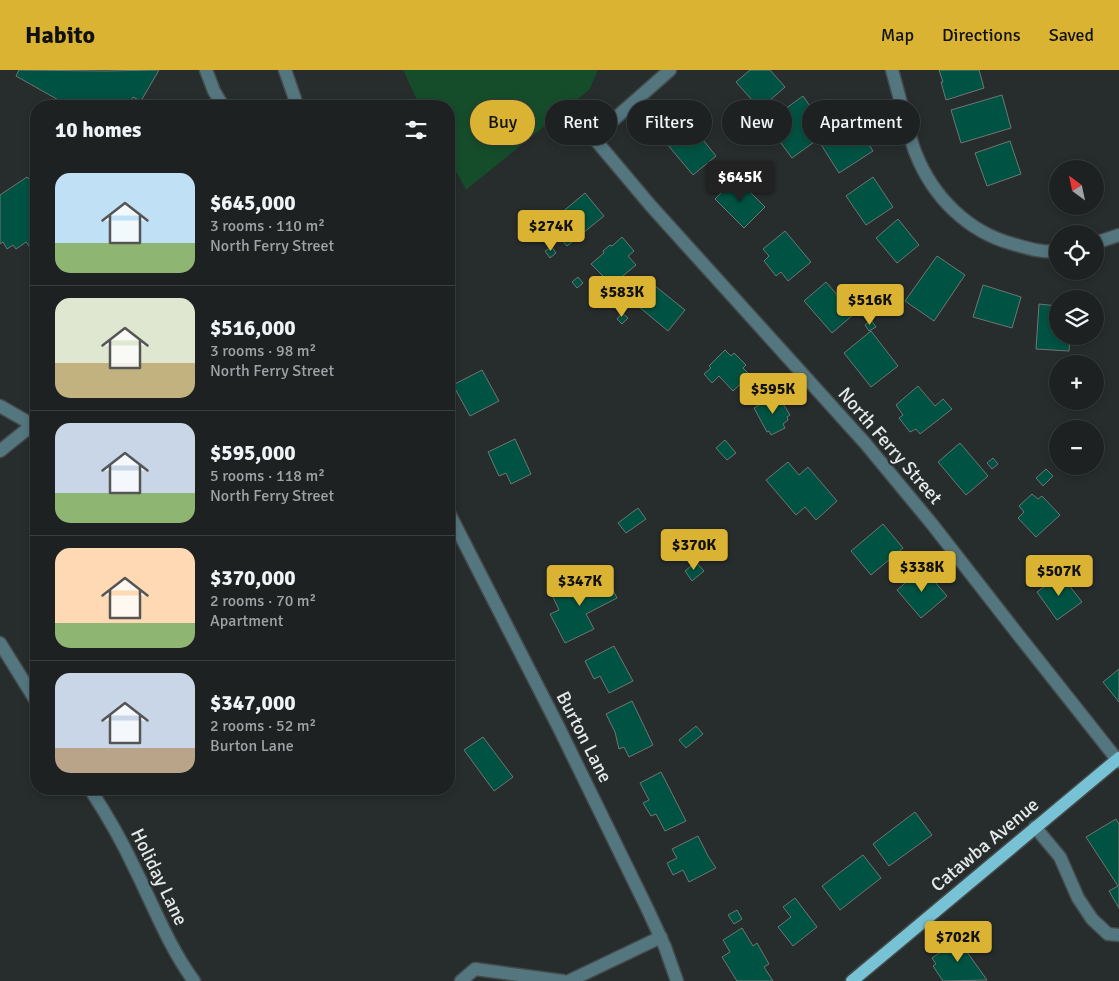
<!DOCTYPE html>
<meta charset="utf-8">
<style>
body{margin:0;font-family:Signika,sans-serif;background:#2a2e2e;color:#f1f3f6;height:100vh;display:flex;flex-direction:column;font-size:19px;white-space:nowrap}
*{box-sizing:border-box;margin:0}
p{font-size:16px;color:#a0a3a5}
.icon{flex:none;width:28px;height:28px;fill:none;stroke:currentColor;stroke-width:2;stroke-linecap:round;stroke-linejoin:round}
.map{position:relative;flex:1;overflow:hidden}
.side{position:absolute;left:30px;top:30px;width:425px;height:695px;display:flex;flex-direction:column;background:#1d2121;border-radius:20px;box-shadow:0 2px 8px #0003,0 0 0 1px #3b3e3f}
.side>*{flex:none}
.hud{position:absolute;left:470px;top:30px;width:475px;height:45px;display:flex;gap:10px}
.needle{width:32px;rotate:327deg}
.tools{position:absolute;left:1049px;top:90px;display:grid;gap:10px}
.tools a{display:grid;place-items:center;width:55px;height:55px;border-radius:50%;background:#1d2121;box-shadow:0 2px 8px #0003,0 0 0 1px #3b3e3f;font-size:25px}
.price{position:absolute;translate:-50% -42px;padding:0 11px;border-radius:5px;background:#dab333;color:#111;font-size:16px;line-height:32px;filter:drop-shadow(0 1px 2px #0008)}
.price::after{content:'';position:absolute;left:50%;top:30px;width:15px;height:11px;margin-left:-8px;background:inherit;clip-path:polygon(0 0,100% 0,50% 100%)}
.price.active{background:#222;color:#fff}
ul{padding:0;list-style:none}
li{display:flex;align-items:center;gap:15px;height:125px;padding:0 25px}
li+li{border-top:1px solid #3b3e3f}
li span{display:grid;place-items:center;flex:none;width:140px;height:100px;border-radius:15px;color:#555}
li>.icon{margin-inline-start:auto}
span .icon{width:60px;height:60px;fill:#fffc;stroke-width:1}
li b{font-size:21px}
h2{display:flex;justify-content:space-between;align-items:center;height:60px;padding:0 25px;font-size:21px}
.pill{padding:0 18px;border-radius:22px;background:#1d2121;box-shadow:0 2px 8px #0003,0 0 0 1px #3b3e3f;font-size:18px;line-height:45px}
.pill.active{background:#dab333;color:#111}
header{display:flex;align-items:center;gap:30px;box-sizing:border-box;height:70px;padding:0 25px;background:#dab333;color:#111}
header strong{font-size:24px}
nav{display:flex;gap:28px;margin-inline-start:auto;font-size:18px}
.map>svg:first-child{display:block}
</style>
<header>
<strong>Habito</strong>
<nav><a>Map</a><a>Directions</a><a>Saved</a></nav>
</header>
<div class="map">
<svg width="1119" height="911" viewBox="0 0 1119 911">
<rect width="100%" height="100%" fill="#272c2c"/>
<!-- green -->
<polygon fill="#154d2b" points="403,0 598,0 589,20 466,120 449,88 449,36 420,36"/>
<!-- building -->
<g fill="#005242" stroke="#707674">
<polygon points="19,0 105,1 159,0 141,31 133,27 128,36 69,36 16,6"/>
<polygon points="750,0 770,0 785,17 760,39 736,12"/>
<polygon points="939,0 979,0 984,18 946,30 941,12 943,12"/>
<polygon points="1002,25 1011,58 961,73 951,40"/>
<polygon points="803,26 828,62 792,88 772,61 766,65 760,57"/>
<polygon points="854,51 873,81 839,103 820,73"/>
<polygon points="690,54 716,86 693,105 667,74"/>
<polygon points="1010,71 1021,104 987,116 975,83"/>
<polygon points="734,94 738,101 732,105 727,98"/>
<polygon points="36,106 36,177 32,180 26,172 16,179 13,175 7,179 3,172 0,174 0,125 27,107 30,110"/>
<polygon points="873,107 893,137 866,155 846,126"/>
<polygon points="736,108 765,137 744,158 715,129"/>
<polygon points="585,123 604,146 567,176 548,154"/>
<polygon points="898,149 919,175 897,193 876,168"/>
<polygon points="785,161 811,192 788,211 781,202 776,206 764,191 769,186 763,179"/>
<polygon points="622,167 634,181 628,186 636,195 612,215 591,194 604,183 603,181 610,175 612,176"/>
<polygon points="552,177 556,183 550,188 545,181"/>
<polygon points="937,186 965,205 934,251 905,231"/>
<polygon points="578,207 583,213 577,218 572,212"/>
<polygon points="826,212 854,244 832,263 804,231"/>
<polygon points="983,215 1021,227 1012,258 973,247"/>
<polygon points="655,216 685,240 668,261 638,236"/>
<polygon points="1039,234 1058,236 1058,266 1070,266 1069,281 1036,279"/>
<polygon points="622,243 628,248 622,254 617,249"/>
<polygon points="871,250 876,257 869,261 865,255"/>
<polygon points="871,261 898,296 871,317 844,283"/>
<polygon points="725,280 731,286 734,283 746,295 743,298 750,305 733,321 719,306 712,313 704,304 711,298 709,296"/>
<polygon points="482,300 499,331 470,346 453,315"/>
<polygon points="918,316 935,336 943,329 952,339 920,364 916,359 910,362 899,348 903,345 896,335"/>
<polygon points="775,326 779,333 782,332 790,345 787,347 788,350 783,354 785,358 771,365 769,361 767,362 754,338"/>
<polygon points="515,369 531,404 511,414 506,403 499,406 488,382"/>
<polygon points="725,370 736,383 727,390 716,378"/>
<polygon points="960,373 988,406 966,425 938,392"/>
<polygon points="993,388 998,394 992,399 987,393"/>
<polygon points="788,392 799,405 808,397 837,431 816,450 805,437 796,445 766,410"/>
<polygon points="1046,399 1053,406 1043,416 1036,408"/>
<polygon points="1032,424 1038,429 1042,426 1060,445 1036,467 1018,448 1024,442 1019,436"/>
<polygon points="638,438 646,449 626,463 618,453"/>
<polygon points="883,454 903,478 871,505 851,481"/>
<polygon points="696,492 704,501 692,511 685,501"/>
<polygon points="923,498 947,526 921,548 897,520"/>
<polygon points="605,505 617,528 586,544 594,559 565,573 550,544 559,540 552,525 573,514 576,520"/>
<polygon points="1061,505 1082,532 1057,550 1037,522"/>
<polygon points="614,576 633,611 609,623 600,606 594,609 585,591"/>
<polygon points="1119,599 1119,632 1103,612"/>
<polygon points="632,631 653,675 629,687 624,677 619,679 615,662 606,644"/>
<polygon points="696,656 703,664 686,678 679,670"/>
<polygon points="483,667 513,707 494,721 464,680"/>
<polygon points="661,702 686,751 665,761 656,744 651,746 643,733 649,730 640,713"/>
<polygon points="915,742 932,765 889,796 873,774"/>
<polygon points="1116,749 1119,754 1119,838 1109,821 1118,816 1086,767"/>
<polygon points="698,766 708,786 716,798 689,812 683,800 673,805 667,793 677,788 672,779"/>
<polygon points="863,785 881,808 840,840 822,816"/>
<polygon points="795,828 817,857 793,876 778,857 791,847 783,837"/>
<polygon points="737,840 742,849 734,854 728,845"/>
<polygon points="742,858 753,876 757,873 769,894 764,897 773,911 737,911 722,887 730,882 723,870"/>
<polygon points="965,866 974,877 967,882 987,910 943,911 933,896 936,894 932,888"/>
</g>
<g fill="none" stroke-linecap="round" stroke-linejoin="round">
<!-- minor casing -->
<g stroke="#454a4a" stroke-width="15">
<g id="minor">
<polyline points="206,0 214,21 223,36"/>
<polyline points="285,0 295,29 296,36"/>
<path d="M892,0C897,18 902,37 907,55C910,65 912,75 916,84C933,127 968,162 1013,174C1027,178 1042,183 1058,181"/>
<polyline points="582,54 651,136 865,373 932,454 1020,567 1119,692"/>
<polyline points="594,67 670,0"/>
<polyline points="1095,173 1119,165"/>
<polyline points="0,336 33,355"/>
<polyline points="0,381 36,352"/>
<polyline points="449,443 559,658 647,838 665,877 677,911"/>
<polyline points="0,573 36,631"/>
<path d="M90,719C107,745 122,771 135,799C154,837 169,877 194,911"/>
<polyline points="1035,757 1060,787 1078,828 1092,849 1108,864 1119,865"/>
<polyline points="461,911 475,899 563,911"/>
<polyline points="569,911 661,867"/>
</g>
</g>
<!-- major casing -->
<g stroke="#454a4a" stroke-width="15">
<polyline id="major" points="852,911 1119,688"/>
</g>
<!-- minor -->
<use href="#minor" stroke="#54777f" stroke-width="12"/>
<!-- major -->
<use href="#major" stroke="#77c2d5" stroke-width="12"/>
</g>
<g text-anchor="middle" dominant-baseline="central" stroke-width="4.5" stroke-linejoin="round" paint-order="stroke">
<!-- street labels -->
<g font-size="19" fill="#e4e8e8" stroke="#272c2c">
<text transform="translate(890 376) rotate(49)">North Ferry Street</text>
<text transform="translate(584 667) rotate(63)">Burton Lane</text>
<text transform="translate(985 775) rotate(-40)">Catawba Avenue</text>
<text transform="translate(159 807) rotate(64)">Holiday Lane</text>
</g>
</g>
</svg>
<div class="tools">
<a><svg class="needle" viewBox="-14 -14 28 28"><path d="M0-13l5 13h-10z" fill="#e53935"/><path d="M0 13l5-13h-10z" fill="#a0a3a5"/></svg></a>
<a><svg class="icon" aria-label="locate" viewBox="0 0 24 24"><circle cx="12" cy="12" r="6"/><path d="M12 2v4M12 18v4M2 12h4M18 12h4"/></svg></a>
<a><svg class="icon" aria-label="layers" viewBox="0 0 24 24"><path d="M12 4l9 5-9 5-9-5zM3 14l9 5 9-5"/></svg></a>
<a>+</a>
<a>−</a>
</div>
<b class="price active" style="left:740px;top:133px">$645K</b>
<b class="price" style="left:551px;top:182px">$274K</b>
<b class="price" style="left:622px;top:248px">$583K</b>
<b class="price" style="left:870px;top:256px">$516K</b>
<b class="price" style="left:773px;top:345px">$595K</b>
<b class="price" style="left:694px;top:501px">$370K</b>
<b class="price" style="left:922px;top:523px">$338K</b>
<b class="price" style="left:1059px;top:527px">$507K</b>
<b class="price" style="left:580px;top:537px">$347K</b>
<b class="price" style="left:958px;top:893px">$702K</b>
<div class="hud">
<a class="pill active">Buy</a>
<a class="pill">Rent</a>
<a class="pill">Filters</a>
<a class="pill">New</a>
<a class="pill">Apartment</a>
</div>
<section class="side">
<h2>10 homes<svg class="icon" aria-label="filters" viewBox="0 0 24 24"><path d="M4 7h16M4 17h16"/><circle cx="9" cy="7" r="2"/><circle cx="15" cy="17" r="2"/></svg></h2>
<ul>
<li><span style="background:linear-gradient(#bfe0f5 70%,#8fb573 0)"><svg class="icon" aria-label="home" viewBox="0 0 24 24"><path d="M3 11l9-7 9 7M6 9v11h12V9"/></svg></span><div><b>$645,000</b><p>3 rooms · 110 m²</p><p>North Ferry Street</p></div></li>
<li><span style="background:linear-gradient(#dfe7d0 65%,#c2b280 0)"><svg class="icon" aria-label="home" viewBox="0 0 24 24"><path d="M3 11l9-7 9 7M6 9v11h12V9"/></svg></span><div><b>$516,000</b><p>3 rooms · 98 m²</p><p>North Ferry Street</p></div></li>
<li><span style="background:linear-gradient(#c9d6e8 70%,#8fb573 0)"><svg class="icon" aria-label="home" viewBox="0 0 24 24"><path d="M3 11l9-7 9 7M6 9v11h12V9"/></svg></span><div><b>$595,000</b><p>5 rooms · 118 m²</p><p>North Ferry Street</p></div></li>
<li><span style="background:linear-gradient(#ffd9b3 75%,#8fb573 0)"><svg class="icon" aria-label="home" viewBox="0 0 24 24"><path d="M3 11l9-7 9 7M6 9v11h12V9"/></svg></span><div><b>$370,000</b><p>2 rooms · 70 m²</p><p>Apartment</p></div></li>
<li><span style="background:linear-gradient(#c9d6e8 75%,#b9a48a 0)"><svg class="icon" aria-label="home" viewBox="0 0 24 24"><path d="M3 11l9-7 9 7M6 9v11h12V9"/></svg></span><div><b>$347,000</b><p>2 rooms · 52 m²</p><p>Burton Lane</p></div></li>
</ul>
</section>
</div>
